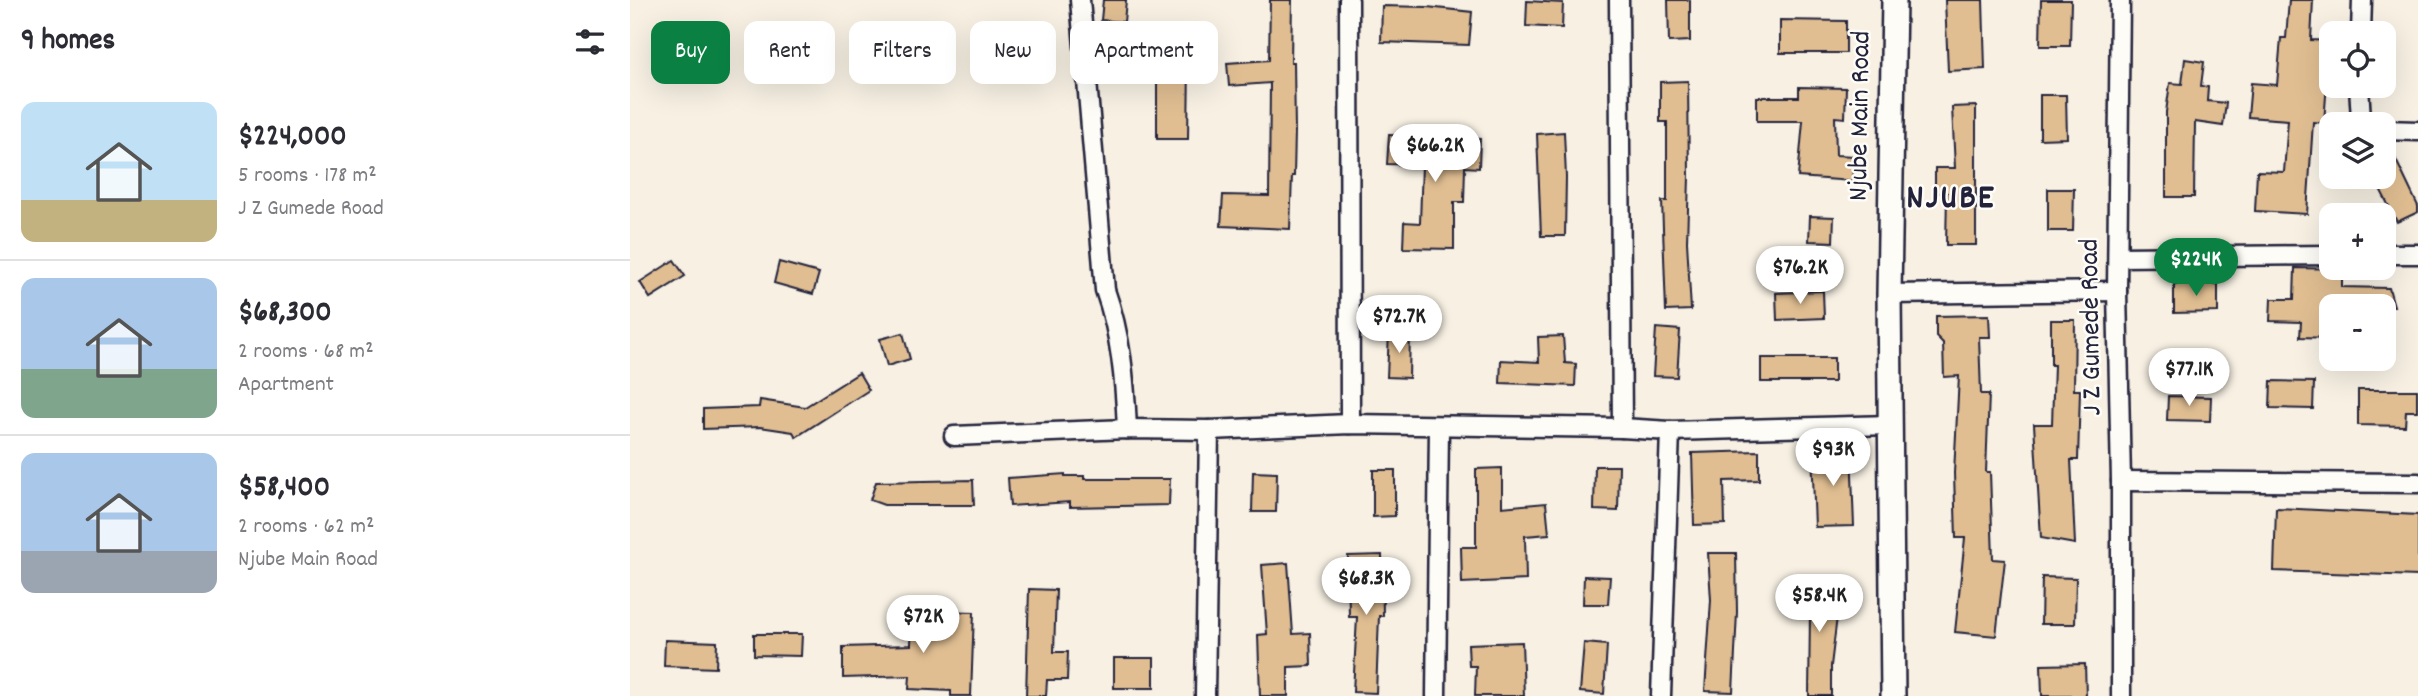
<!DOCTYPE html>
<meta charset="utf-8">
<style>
body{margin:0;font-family:Dekko,sans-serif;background:#f7f7f7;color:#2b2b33;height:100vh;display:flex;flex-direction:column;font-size:26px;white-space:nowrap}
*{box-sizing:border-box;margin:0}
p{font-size:23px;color:#7c7c81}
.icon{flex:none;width:38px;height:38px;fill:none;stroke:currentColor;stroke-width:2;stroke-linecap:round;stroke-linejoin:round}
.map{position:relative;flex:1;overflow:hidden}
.details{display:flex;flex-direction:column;background:#fff;width:630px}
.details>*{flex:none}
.banner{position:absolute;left:21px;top:21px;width:665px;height:63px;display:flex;gap:14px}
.tools{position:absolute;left:1689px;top:21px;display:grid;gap:14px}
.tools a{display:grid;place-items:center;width:77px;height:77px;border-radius:14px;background:#fff;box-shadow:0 7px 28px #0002;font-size:35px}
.price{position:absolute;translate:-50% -60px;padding:0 16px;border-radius:24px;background:#fff;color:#222;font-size:23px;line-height:46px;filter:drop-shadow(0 2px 4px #0008)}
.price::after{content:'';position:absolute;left:50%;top:42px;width:21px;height:16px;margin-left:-10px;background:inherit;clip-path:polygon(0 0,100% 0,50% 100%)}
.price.current{background:#0b8043;color:#fff}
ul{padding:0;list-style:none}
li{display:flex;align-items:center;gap:21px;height:175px;padding:0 21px}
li+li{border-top:2px solid #e1e1e2}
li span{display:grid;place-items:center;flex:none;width:196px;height:140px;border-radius:14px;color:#555}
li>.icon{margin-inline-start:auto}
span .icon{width:84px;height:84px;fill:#fffc;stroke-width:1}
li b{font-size:30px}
h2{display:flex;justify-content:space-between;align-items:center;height:84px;padding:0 21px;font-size:30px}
.tag{padding:0 24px;border-radius:14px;background:#fff;box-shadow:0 7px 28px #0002;font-size:24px;line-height:63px}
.tag.current{background:#0b8043;color:#fff}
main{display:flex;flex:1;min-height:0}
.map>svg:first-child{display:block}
</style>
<main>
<section class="details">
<h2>9 homes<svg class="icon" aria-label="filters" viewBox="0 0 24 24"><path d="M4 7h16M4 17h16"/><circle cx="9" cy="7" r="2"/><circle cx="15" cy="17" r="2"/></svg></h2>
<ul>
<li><span style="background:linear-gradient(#bfe0f5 70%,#c2b280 0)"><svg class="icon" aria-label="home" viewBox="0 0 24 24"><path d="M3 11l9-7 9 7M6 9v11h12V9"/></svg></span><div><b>$224,000</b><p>5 rooms · 178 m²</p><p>J Z Gumede Road</p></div></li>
<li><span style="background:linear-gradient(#a9c7e8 65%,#7fa58c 0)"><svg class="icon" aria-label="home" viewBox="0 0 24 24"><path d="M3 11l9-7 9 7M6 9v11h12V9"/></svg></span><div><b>$68,300</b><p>2 rooms · 68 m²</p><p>Apartment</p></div></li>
<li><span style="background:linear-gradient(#a9c7e8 70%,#9aa5b1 0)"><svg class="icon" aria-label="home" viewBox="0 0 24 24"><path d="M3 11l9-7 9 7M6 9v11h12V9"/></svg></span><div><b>$58,400</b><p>2 rooms · 62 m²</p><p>Njube Main Road</p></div></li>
</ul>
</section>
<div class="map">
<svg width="1788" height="696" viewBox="0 0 1788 696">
<rect width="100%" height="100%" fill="#f7f0e3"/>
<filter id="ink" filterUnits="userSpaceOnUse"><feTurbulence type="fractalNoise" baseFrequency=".0143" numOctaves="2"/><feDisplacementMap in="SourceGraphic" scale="14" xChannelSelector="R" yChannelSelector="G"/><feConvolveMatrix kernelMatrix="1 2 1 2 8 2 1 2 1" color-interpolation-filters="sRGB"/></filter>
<g filter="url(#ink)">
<!-- building -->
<g fill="#e0be92" stroke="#22223b" stroke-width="2">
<polygon points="473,0 496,0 494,22 471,20"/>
<polygon points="640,0 662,0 661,62 664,62 665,131 664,176 662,176 660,229 591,226 593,195 639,196 640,83 599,86 597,63 639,60"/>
<polygon points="1038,0 1060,0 1060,41 1039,42"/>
<polygon points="1315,0 1353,0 1355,69 1318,71"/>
<polygon points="1411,0 1441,0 1440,46 1410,46"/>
<polygon points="1659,0 1683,0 1681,40 1700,41 1694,123 1683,122 1677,214 1625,211 1627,171 1654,172 1658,120 1618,117 1621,83 1647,85 1651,38 1656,38"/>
<polygon points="897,1 933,3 932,28 896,26"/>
<polygon points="752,6 797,7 842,12 839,45 751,42"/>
<polygon points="1150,20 1216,21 1216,53 1150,53"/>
<polygon points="1555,59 1574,62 1571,86 1578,87 1577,101 1596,103 1593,126 1565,122 1564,197 1536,197 1536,112 1540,83 1552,84"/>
<polygon points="527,61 559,62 558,139 527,139"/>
<polygon points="1058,81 1059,177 1057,242 1061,310 1036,311 1032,201 1037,201 1037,122 1030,122 1030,82"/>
<polygon points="1169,87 1216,88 1215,118 1205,117 1206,155 1224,156 1222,181 1168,177 1173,121 1127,121 1127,97 1169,97"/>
<polygon points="1410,95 1436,95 1437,138 1410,139"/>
<polygon points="1346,106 1346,245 1316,245 1317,193 1305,193 1305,168 1325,168 1322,107"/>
<polygon points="934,132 936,177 935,236 911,236 907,134"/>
<polygon points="759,135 850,139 849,168 835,167 834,202 824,202 824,249 773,248 774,222 790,223 792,165 757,164"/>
<polygon points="1754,141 1757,141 1788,206 1788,212 1767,222 1744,177 1754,177"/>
<polygon points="1418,189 1444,189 1443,231 1418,231"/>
<polygon points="1180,216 1204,217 1203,242 1179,241"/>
<polygon points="44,260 55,276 20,298 10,282"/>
<polygon points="149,262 189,273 183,294 144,283"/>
<polygon points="1665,268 1712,269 1712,287 1759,288 1764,306 1701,306 1701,338 1670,337 1671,322 1640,321 1641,299 1664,299"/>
<polygon points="1544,284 1588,284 1588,312 1544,313"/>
<polygon points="1193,291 1194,318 1147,320 1146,293"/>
<polygon points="1359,315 1360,337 1349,337 1351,394 1359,394 1356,472 1360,472 1363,559 1375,560 1366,636 1325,632 1335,538 1326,538 1324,473 1329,376 1314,377 1313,343 1306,336 1306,316"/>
<polygon points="1421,320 1445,320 1444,390 1450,390 1448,460 1441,460 1445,544 1411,538 1404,424 1422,424 1424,365 1421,365"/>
<polygon points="1026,328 1050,330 1047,377 1023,376"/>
<polygon points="759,332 780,333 779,378 757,377"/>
<polygon points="273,333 280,359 257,366 250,339"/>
<polygon points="933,336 935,363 946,364 945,386 870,383 871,360 909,362 908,337"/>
<rect x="1131" y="358" width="73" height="24"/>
<polygon points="229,373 239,390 166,437 163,432 130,427 73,429 73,409 129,407 130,400 175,407"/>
<polygon points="1641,381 1684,382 1683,409 1640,408"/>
<polygon points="1728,390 1787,390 1787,411 1776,411 1775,426 1728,425"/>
<polygon points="1538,396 1581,397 1580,421 1537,420"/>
<polygon points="1221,449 1224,526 1185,527 1182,451"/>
<polygon points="1129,451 1129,480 1094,481 1095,524 1064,525 1062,453"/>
<polygon points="965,466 989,466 988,511 964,510"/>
<polygon points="872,468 872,507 916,503 919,534 895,536 896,580 832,583 831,547 846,547 846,469"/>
<polygon points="743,470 765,470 765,516 743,517"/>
<polygon points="623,472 647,473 646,512 622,512"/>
<polygon points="435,474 435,476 454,476 454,479 540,479 539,505 440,507 440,502 380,506 378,478"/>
<polygon points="343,480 344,505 254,505 240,500 246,482"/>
<polygon points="1646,508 1788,515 1788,576 1644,571"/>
<polygon points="1078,553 1106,553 1107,612 1103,692 1075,691 1081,600"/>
<polygon points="752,555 753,616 749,616 746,693 723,692 727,617 719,617 718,556"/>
<polygon points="658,563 663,634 680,633 681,666 658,667 658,696 630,696 628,635 637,634 632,565"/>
<polygon points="954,576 980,577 978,604 953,604"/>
<polygon points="1412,577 1446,578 1445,624 1411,624"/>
<polygon points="1164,587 1210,592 1201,666 1201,696 1179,696 1180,613 1161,611"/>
<polygon points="399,589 426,590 424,652 438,652 437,680 417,680 416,696 396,696"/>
<polygon points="308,611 344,612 341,696 321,696 321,691 279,689 280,676 213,678 213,647 281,645 282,616 307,617"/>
<polygon points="124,634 172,634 171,656 124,655"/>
<polygon points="35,640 87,642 86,668 34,666"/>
<polygon points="892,642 894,696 845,696 846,666 839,666 838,644"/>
<polygon points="954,643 977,645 974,694 950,692"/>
<rect x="484" y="658" width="40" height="30"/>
<polygon points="1455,664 1456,696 1412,696 1411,665"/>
</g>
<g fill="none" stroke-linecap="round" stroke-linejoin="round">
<!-- minor casing -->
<g stroke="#22223b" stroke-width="23">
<g id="minor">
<path d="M450,0L475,290C491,335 495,381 497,429"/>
<polyline points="719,0 720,424"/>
<polyline points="989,0 992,428"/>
<polyline points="1490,0 1487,291 1491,481 1491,696"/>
<polyline points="1731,33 1732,0"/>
<polyline points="1729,86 1731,119 1736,124"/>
<polyline points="1754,130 1788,131"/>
<polyline points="1754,254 1788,254"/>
<polyline points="1488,257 1701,255"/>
<polyline points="1259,294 1487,291"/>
<polyline points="324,436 497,429 579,430 720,424 992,428 1040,431 1261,425"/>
<polyline points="1491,481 1788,483"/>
<polyline points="575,696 579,430"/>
<polyline points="806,696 809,427"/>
<polyline points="1031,696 1040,431"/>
</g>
</g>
<!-- tertiary casing -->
<g stroke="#22223b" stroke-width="28">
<polyline id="tertiary" points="1263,696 1259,294 1264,0"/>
</g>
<!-- minor -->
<use href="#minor" stroke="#fdfcf7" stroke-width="18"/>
<!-- tertiary -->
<use href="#tertiary" stroke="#fdfcf7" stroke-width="23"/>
</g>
</g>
<g text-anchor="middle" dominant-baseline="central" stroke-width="5" stroke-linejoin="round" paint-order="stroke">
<!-- street labels -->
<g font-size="28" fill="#22223b" stroke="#fdfcf7">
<text transform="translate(1232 116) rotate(-89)">Njube Main Road</text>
<text transform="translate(1463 327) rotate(-91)">J Z Gumede Road</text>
</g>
<!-- district labels -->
<g font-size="35" font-weight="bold" letter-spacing="2" fill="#22223b" stroke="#fdfcf7">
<text x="1321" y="200">NJUBE</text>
</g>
</g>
</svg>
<div class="tools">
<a><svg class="icon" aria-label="locate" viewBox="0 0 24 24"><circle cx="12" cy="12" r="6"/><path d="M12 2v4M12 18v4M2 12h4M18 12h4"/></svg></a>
<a><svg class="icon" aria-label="layers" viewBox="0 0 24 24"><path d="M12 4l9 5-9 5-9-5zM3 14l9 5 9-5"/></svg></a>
<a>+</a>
<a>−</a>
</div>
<b class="price" style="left:805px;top:184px">$66.2K</b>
<b class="price current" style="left:1566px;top:298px">$224K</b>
<b class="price" style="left:1170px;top:306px">$76.2K</b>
<b class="price" style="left:769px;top:355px">$72.7K</b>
<b class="price" style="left:1559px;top:408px">$77.1K</b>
<b class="price" style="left:1203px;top:488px">$93K</b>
<b class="price" style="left:736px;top:617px">$68.3K</b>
<b class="price" style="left:1189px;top:634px">$58.4K</b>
<b class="price" style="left:293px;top:655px">$72K</b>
<div class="banner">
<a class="tag current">Buy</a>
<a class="tag">Rent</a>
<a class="tag">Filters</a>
<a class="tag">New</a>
<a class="tag">Apartment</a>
</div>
</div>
</main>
